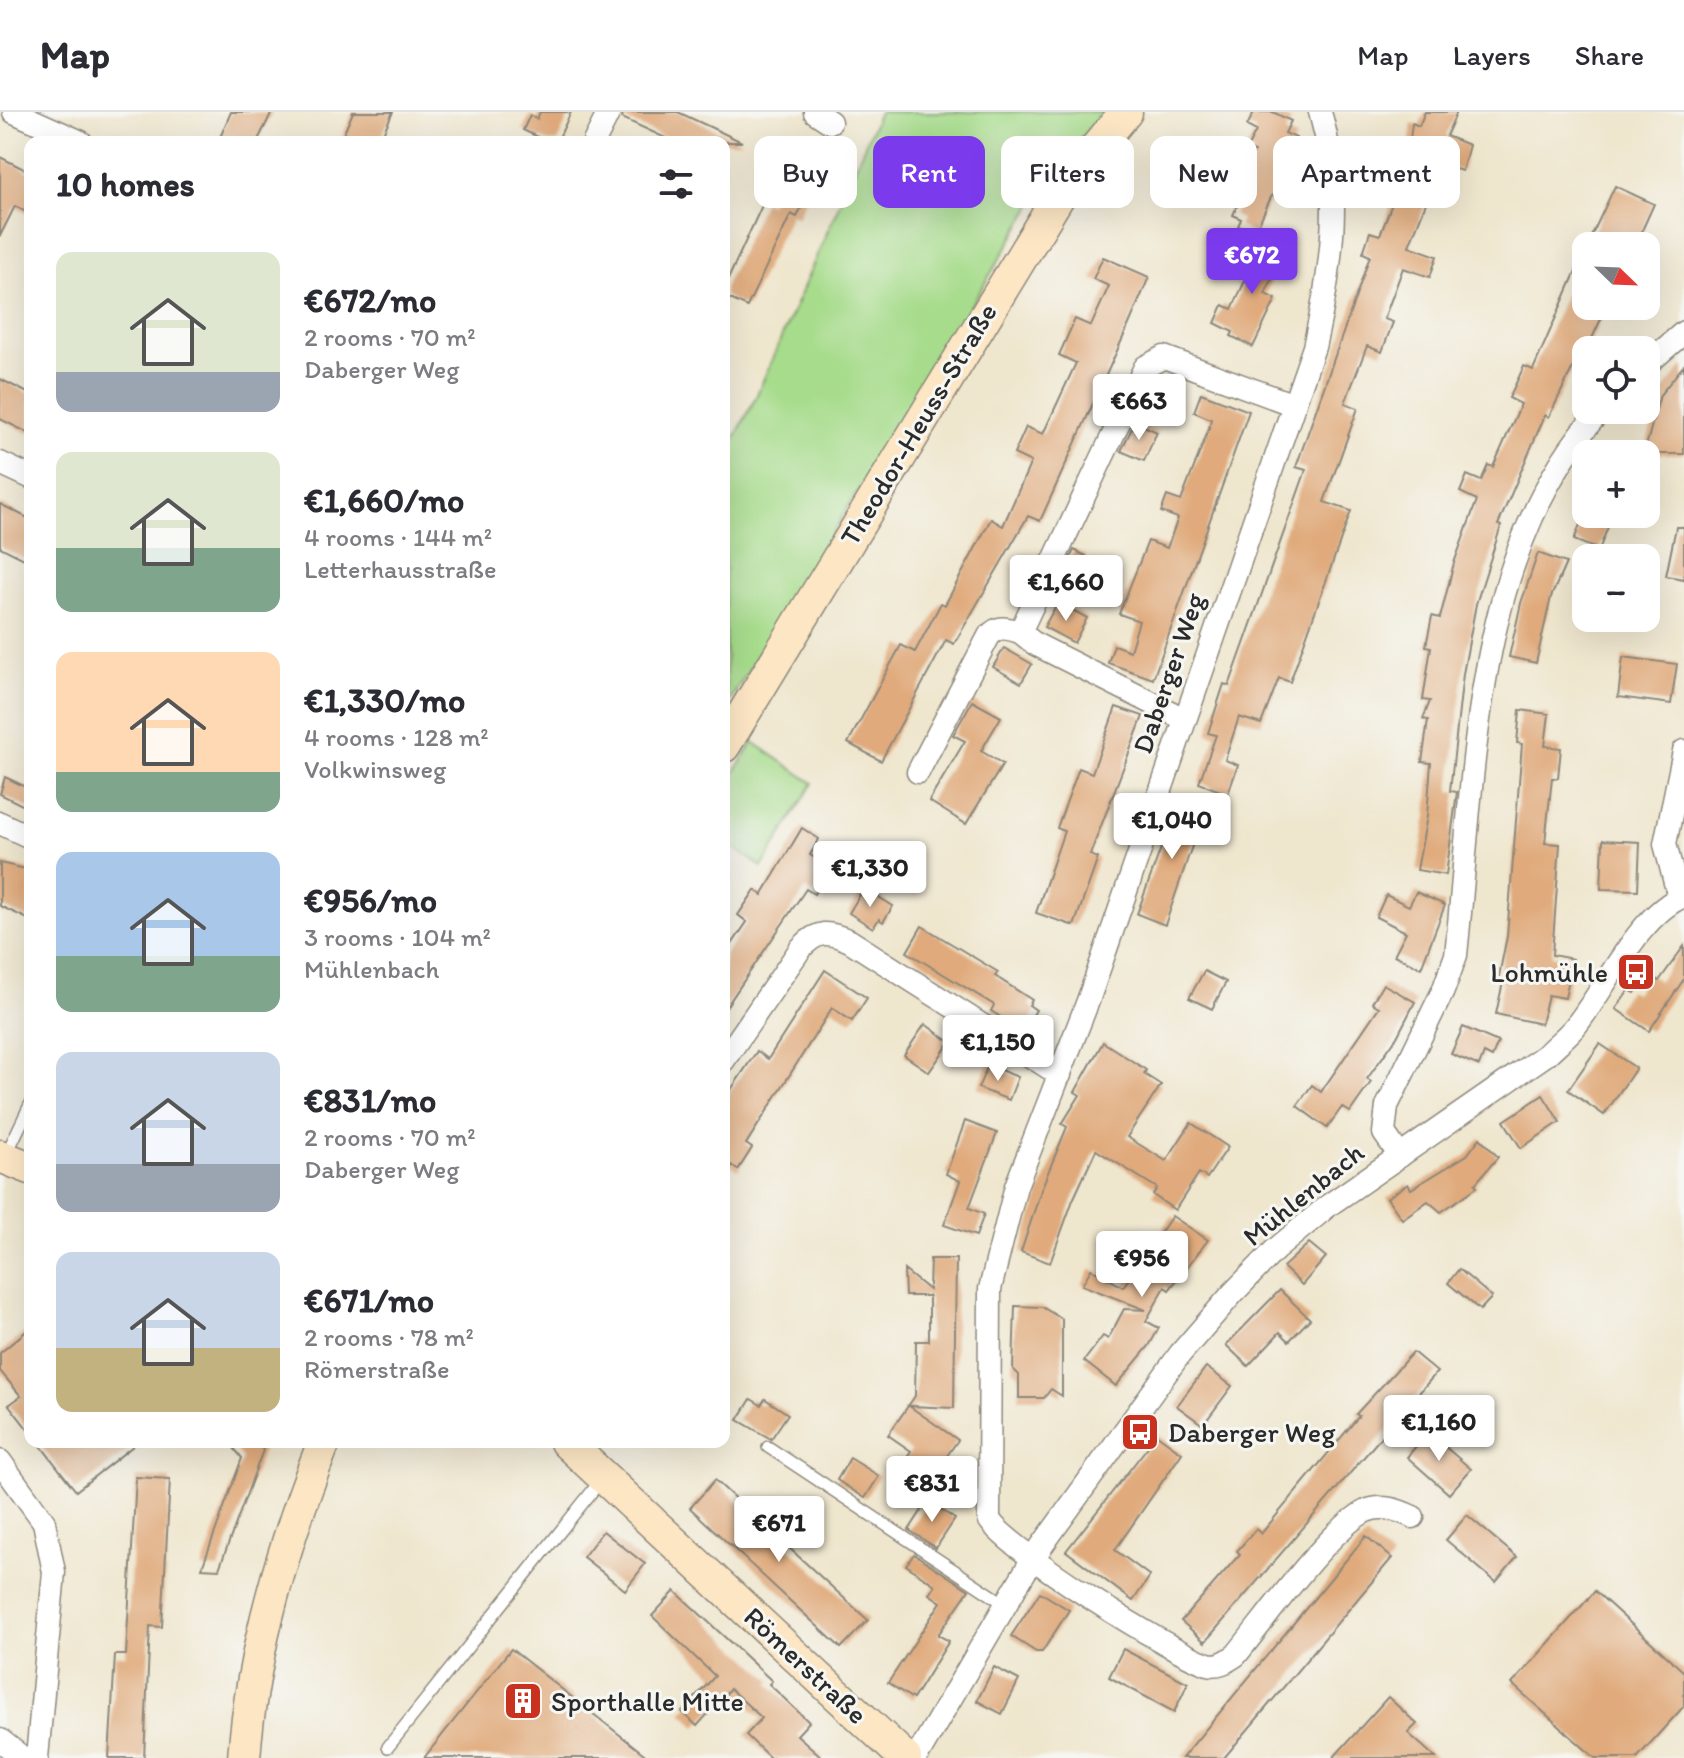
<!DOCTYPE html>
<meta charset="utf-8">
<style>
body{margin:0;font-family:Itim,sans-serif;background:#f7f7f7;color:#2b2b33;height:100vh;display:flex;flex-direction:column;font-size:30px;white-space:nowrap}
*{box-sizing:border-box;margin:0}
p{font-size:26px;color:#7c7c81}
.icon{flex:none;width:44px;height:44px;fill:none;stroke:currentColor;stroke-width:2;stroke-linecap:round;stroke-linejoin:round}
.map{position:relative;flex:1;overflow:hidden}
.side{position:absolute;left:24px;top:24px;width:706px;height:1312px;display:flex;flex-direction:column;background:#fff;border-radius:16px;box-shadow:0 8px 32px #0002}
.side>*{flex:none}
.top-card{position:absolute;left:754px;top:24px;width:760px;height:72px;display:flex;gap:16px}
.needle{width:52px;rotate:113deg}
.tools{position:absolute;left:1572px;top:120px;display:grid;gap:16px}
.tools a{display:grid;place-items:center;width:88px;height:88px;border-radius:16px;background:#fff;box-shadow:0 8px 32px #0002;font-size:40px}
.price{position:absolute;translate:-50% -68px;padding:0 18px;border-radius:8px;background:#fff;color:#222;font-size:26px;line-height:52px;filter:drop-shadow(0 2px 4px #0008)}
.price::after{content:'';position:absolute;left:50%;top:48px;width:24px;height:18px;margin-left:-12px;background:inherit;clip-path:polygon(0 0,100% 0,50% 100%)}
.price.selected{background:#7c3aed;color:#fff}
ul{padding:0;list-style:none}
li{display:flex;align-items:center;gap:24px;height:200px;padding:0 32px}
li span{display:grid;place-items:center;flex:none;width:224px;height:160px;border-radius:16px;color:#555}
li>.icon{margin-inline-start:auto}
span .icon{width:96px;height:96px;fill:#fffc;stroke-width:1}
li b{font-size:34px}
h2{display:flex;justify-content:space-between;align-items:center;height:96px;padding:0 32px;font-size:34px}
.pill{padding:0 28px;border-radius:16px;background:#fff;box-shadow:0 8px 32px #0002;font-size:28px;line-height:72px}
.pill.selected{background:#7c3aed;color:#fff}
header{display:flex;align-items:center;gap:48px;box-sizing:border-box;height:112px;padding:0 40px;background:#fff;border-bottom:2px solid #e1e1e2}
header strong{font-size:38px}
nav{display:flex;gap:44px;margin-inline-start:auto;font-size:28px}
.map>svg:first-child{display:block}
</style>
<header>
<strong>Map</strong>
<nav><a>Map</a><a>Layers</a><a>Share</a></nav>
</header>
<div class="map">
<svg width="1684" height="1646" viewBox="0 0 1684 1646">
<rect width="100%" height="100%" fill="#f6f6f2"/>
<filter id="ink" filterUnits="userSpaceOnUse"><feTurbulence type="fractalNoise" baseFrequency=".0125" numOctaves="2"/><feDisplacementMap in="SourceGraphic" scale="16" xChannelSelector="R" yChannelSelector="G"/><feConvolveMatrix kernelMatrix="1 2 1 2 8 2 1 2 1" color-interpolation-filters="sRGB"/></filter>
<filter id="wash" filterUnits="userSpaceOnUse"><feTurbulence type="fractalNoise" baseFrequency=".006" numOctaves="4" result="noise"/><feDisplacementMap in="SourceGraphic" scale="32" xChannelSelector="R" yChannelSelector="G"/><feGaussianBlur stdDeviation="1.8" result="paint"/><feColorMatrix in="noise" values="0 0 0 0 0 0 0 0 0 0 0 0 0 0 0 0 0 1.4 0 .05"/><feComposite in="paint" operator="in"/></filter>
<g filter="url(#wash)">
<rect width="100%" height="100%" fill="#efe6ce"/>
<!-- green -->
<g fill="#a7dc8c" stroke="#69845c" stroke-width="2">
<polygon points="879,0 1103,0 1043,76 726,595 724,347 756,285"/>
<polygon points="753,630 813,671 762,755 724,729 724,678"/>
</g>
<g id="blocks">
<!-- building -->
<g fill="#e0aa7b">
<polygon points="231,0 272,0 257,30 218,30"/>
<polygon points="353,0 393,0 379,30 340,30"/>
<polygon points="540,0 571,0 557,30 548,30 523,18 530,3 537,7"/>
<polygon points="623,0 678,0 742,30 674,30 622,6"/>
<polygon points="1254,0 1273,0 1291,9 1285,21 1296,26 1286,45 1295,50 1287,66 1293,69 1284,88 1272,83 1254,122 1238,114 1241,107 1233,103 1244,79 1238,76 1254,40 1247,36 1256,19 1247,14"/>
<polygon points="1425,0 1457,0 1446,24 1469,33 1462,59 1452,56 1449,68 1437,63 1409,134 1437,144 1430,165 1403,156 1384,207 1393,210 1382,240 1367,234 1345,291 1358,296 1324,390 1351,399 1290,570 1279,566 1261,612 1239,605 1225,648 1238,653 1228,682 1199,671 1216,623 1208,621 1224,572 1229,574 1306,358 1296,355 1370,144 1363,141 1370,120 1380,123 1407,52 1412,11 1419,14"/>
<polygon points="0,45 30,60 30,102 15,94 0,124"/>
<polygon points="790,51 816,64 797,105 791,102 747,195 724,184 724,176 764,89 770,92"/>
<polygon points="1615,74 1654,92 1635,134 1605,134 1590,127"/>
<polygon points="1250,129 1282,145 1265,182 1276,187 1253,235 1231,224 1233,220 1215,211 1223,193 1232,197 1250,158 1238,153"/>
<polygon points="1586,136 1586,194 1607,194 1578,257 1573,255 1549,305 1545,303 1498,413 1501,414 1476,492 1463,562 1450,679 1457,680 1446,763 1417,758 1427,704 1431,651 1422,650 1428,608 1423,607 1430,589 1423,588 1431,535 1426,534 1432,504 1440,506 1454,451 1477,388 1460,380 1467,363 1481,369 1488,353 1493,355 1521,292 1509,286 1524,254 1533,258"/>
<polygon points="1103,145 1149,165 1130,210 1040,409 1028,404 954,532 946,528 881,649 848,631 901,533 915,540 941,491 945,493 991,407 1003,414 1031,350 1014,342 1026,315 1043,322 1076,251 1059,243 1075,207 1091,214 1109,174 1093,167"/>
<polygon points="1684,253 1684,342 1644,342 1660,283"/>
<polygon points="0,267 30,282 30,322 0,307"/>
<polygon points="1201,281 1249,299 1153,567 1108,551 1114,533 1130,539 1139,509 1119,502 1148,429 1167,436 1178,406 1161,400 1167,384 1181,389 1209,316 1211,307 1194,300"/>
<polygon points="1135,310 1157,320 1144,349 1121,339"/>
<polygon points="0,392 30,407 30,450 0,435"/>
<polygon points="1586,397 1586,402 1611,407 1599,438 1574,428"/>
<polygon points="1676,415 1684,415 1684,467 1666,464"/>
<polygon points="1074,438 1086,444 1066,484 1055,478"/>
<polygon points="1538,441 1566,451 1551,485 1536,551 1509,545 1521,491"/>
<polygon points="1058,490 1087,506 1074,531 1044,515"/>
<polygon points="1004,536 1032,552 1021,571 993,555"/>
<polygon points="1623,545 1677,552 1671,592 1618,585"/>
<polygon points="972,589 1001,605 981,639 1003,652 966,712 929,689 965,629 953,623"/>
<polygon points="1116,595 1143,604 1090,743 1098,746 1074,814 1036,801 1064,719 1057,716 1079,656 1092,661"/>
<polygon points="1520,598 1549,602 1545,634 1561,636 1558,666 1552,666 1545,731 1560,732 1552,843 1573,847 1565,886 1548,883 1541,912 1496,902 1503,870 1498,869 1507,824 1522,632 1517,631"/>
<polygon points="5,665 30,677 30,697 0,682"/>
<polygon points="1180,684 1206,693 1165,813 1137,802"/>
<polygon points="802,716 819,727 810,743 830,755 814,782 806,777 724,898 724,844 747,810 738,803 755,778 762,783"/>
<polygon points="1603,728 1640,730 1638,778 1601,777"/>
<polygon points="0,751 30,758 30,808 0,794"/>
<polygon points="864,776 893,794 883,810 879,807 873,816 849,801"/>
<polygon points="1416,780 1445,793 1421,856 1394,843 1406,820 1376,805 1386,783 1409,794"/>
<polygon points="922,814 998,860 995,864 1032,888 1029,893 1036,898 1023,919 991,899 994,893 907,840"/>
<polygon points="1684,834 1684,867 1649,919 1616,897 1629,878 1635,881 1648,862 1659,869"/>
<polygon points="825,858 867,886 852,909 832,896 746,1032 752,1036 738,1058 724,1048 724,988 757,939 768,947"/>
<polygon points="1204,859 1226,870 1212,897 1189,886"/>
<polygon points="1383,872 1415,890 1397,925 1367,967 1371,970 1350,1000 1342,995 1327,1016 1297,994 1312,973 1321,980 1379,895 1372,891"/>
<polygon points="925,912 950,930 929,960 904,943"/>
<polygon points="1463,915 1498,930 1492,945 1484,941 1479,954 1451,942"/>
<polygon points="1103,930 1146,958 1144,962 1161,973 1127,1025 1166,1049 1191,1011 1228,1035 1207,1066 1199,1061 1175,1098 1153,1083 1157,1076 1096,1038 1073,1088 1050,1151 1021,1140 1042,1075 1067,1015 1062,1012 1080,983 1075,980"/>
<polygon points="1600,932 1636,956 1604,1003 1568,978"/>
<polygon points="988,953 1018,965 1009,988 978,976"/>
<polygon points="1543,983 1560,1010 1521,1036 1504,1009"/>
<polygon points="965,1009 997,1021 969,1096 984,1102 976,1124 944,1113 960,1069 946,1062"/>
<polygon points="1480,1026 1498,1045 1475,1072 1477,1075 1441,1100 1428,1089 1402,1107 1387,1086 1408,1072 1411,1077 1467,1043"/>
<polygon points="1172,1104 1208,1128 1169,1178 1165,1175 1146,1209 1159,1216 1149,1234 1116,1274 1084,1249 1103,1224 1108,1227 1124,1197 1146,1198 1082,1173 1091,1157 1123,1175"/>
<polygon points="1309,1131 1326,1145 1302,1173 1283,1155"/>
<polygon points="930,1147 956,1147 954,1296 909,1294 958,1328 928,1371 901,1353 911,1339 888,1323 915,1284 916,1229 929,1229 929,1184 905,1184 904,1158 929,1178"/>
<polygon points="1459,1157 1492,1185 1480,1198 1448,1171"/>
<polygon points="1280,1178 1310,1207 1289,1229 1280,1220 1248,1254 1226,1233"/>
<polygon points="1015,1194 1042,1195 1062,1207 1062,1284 1051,1277 1044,1286 1019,1286 1019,1263 1013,1257"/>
<polygon points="30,1216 30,1320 9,1293 21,1284 0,1259 0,1241"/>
<polygon points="1413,1240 1437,1260 1205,1530 1181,1509 1240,1442 1237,1439 1256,1417 1261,1422 1359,1304 1356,1302"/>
<polygon points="1206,1255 1232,1274 1203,1313 1177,1294"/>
<polygon points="751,1287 761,1293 765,1287 788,1302 771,1327 738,1308"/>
<polygon points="1428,1320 1471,1357 1449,1382 1407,1345"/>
<polygon points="1157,1323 1182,1341 1115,1438 1150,1464 1133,1489 1066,1439"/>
<polygon points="38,1330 138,1330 76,1379"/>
<polygon points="229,1330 256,1330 263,1338 219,1457 202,1456 242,1346"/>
<polygon points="850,1346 879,1364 865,1386 837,1368"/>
<polygon points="136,1365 170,1367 162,1515 150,1514 144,1646 109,1646 115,1543 126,1543"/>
<polygon points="715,1368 868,1508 841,1536 690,1396"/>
<polygon points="928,1389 955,1407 936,1436 909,1418"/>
<polygon points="1467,1403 1517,1445 1496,1470 1446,1428"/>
<polygon points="603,1419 645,1452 625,1478 583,1445"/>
<polygon points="1366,1424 1392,1446 1224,1646 1182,1646"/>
<polygon points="914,1442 969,1478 938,1523 949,1529 913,1587 888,1571 941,1490 929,1482 935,1473 906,1453"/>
<polygon points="675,1479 772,1569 769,1572 809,1610 797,1623 823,1646 770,1646 746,1623 762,1606 730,1577 697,1614 682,1600 715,1564 652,1504"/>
<polygon points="1595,1479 1684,1560 1684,1594 1637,1646 1595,1646 1512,1572"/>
<polygon points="1040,1480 1069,1498 1042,1540 1036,1540 1011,1524"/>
<polygon points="511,1537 649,1646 424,1646"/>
<polygon points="1123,1537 1188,1571 1174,1600 1109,1565"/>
<polygon points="994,1555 1019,1568 1002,1602 977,1589"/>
<polygon points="1388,1585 1417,1612 1408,1621 1436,1646 1333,1646"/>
</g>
</g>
</g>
<g filter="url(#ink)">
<use href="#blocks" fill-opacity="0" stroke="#8d887c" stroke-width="2"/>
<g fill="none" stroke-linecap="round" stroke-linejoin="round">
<!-- service casing -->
<g stroke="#8d887c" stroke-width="14">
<g id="service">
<polyline points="6,1043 30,993"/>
<polyline points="768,1335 1005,1492"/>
<polyline points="388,1635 602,1367"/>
</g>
</g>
<!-- minor casing -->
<g stroke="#8d887c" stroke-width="25">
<g id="minor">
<polyline points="14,0 81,30"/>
<polyline points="815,0 830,10"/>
<path d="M1320,0C1343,79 1332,156 1314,235L1088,889L1016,1074L990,1177L989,1407C1005,1436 1172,1541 1208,1552C1219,1555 1227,1549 1236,1543C1264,1509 1330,1416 1366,1399C1382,1392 1398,1398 1413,1405"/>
<polyline points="594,30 609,0"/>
<polyline points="1646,253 1684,220"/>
<polyline points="0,351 30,365"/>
<polyline points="1020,520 1035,532 1184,607"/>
<path d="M918,660L989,524C999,513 1006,516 1020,520L1145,255L1164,245L1294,293"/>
<polyline points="0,711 30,725"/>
<polyline points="1679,786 1665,732 1684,639"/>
<path d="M724,948L801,836C818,818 828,819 850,829L1060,963"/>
<path d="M1400,1044L1384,1021L1387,994L1443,879L1456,843C1475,662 1472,439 1601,298"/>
<polyline points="0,1349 44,1410 54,1460 37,1646"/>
<polyline points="0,1628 23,1646"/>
<path d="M916,1646L1033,1446L1180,1242L1233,1181L1275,1138L1329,1093L1547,942C1556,933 1566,925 1574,916C1605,879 1638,802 1684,784"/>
</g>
</g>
<!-- secondary casing -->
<g stroke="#8d887c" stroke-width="35">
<g id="secondary">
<polyline points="724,634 1066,72 1126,0"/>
<polyline points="0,1044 30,1056"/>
<polyline points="566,1330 905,1646"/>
<path d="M244,1646C252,1537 284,1431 324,1330"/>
</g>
</g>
<!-- service -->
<use href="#service" stroke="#fff" stroke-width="11"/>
<!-- minor -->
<use href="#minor" stroke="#fff" stroke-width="22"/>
<!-- secondary -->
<use href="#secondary" stroke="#fce6c4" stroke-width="32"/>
</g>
</g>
<!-- icons -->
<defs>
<g id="bus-square" transform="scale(2)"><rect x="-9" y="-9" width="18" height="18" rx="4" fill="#c8321e" stroke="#f6f6f2"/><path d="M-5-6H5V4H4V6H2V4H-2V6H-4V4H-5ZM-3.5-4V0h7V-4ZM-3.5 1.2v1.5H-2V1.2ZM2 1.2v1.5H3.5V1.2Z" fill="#fff"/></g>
<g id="building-square" transform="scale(2)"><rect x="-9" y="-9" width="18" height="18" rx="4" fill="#c8321e" stroke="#f6f6f2"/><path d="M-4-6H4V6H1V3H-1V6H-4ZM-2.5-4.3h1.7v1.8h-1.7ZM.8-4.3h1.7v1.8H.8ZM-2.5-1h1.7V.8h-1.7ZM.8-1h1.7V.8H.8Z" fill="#fff"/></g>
</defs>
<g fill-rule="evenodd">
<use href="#bus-square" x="1636" y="860"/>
<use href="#bus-square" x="1140" y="1320"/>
<use href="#building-square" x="523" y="1589"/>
</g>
<g text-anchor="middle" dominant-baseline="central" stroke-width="6" stroke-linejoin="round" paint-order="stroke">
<!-- street labels -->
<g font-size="28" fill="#2b2b2b" stroke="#f6f6f2">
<text transform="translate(918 312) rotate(-59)">Theodor-Heuss-Straße</text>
<text transform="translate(1168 561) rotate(-71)">Daberger Weg</text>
<text transform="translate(1303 1082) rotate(-39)">Mühlenbach</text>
<text transform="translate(806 1553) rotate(43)">Römerstraße</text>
</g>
<!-- poi labels -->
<g font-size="28" fill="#2b2b2b" stroke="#f6f6f2" text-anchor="start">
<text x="1608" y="860" text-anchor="end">Lohmühle</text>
<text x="1168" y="1320">Daberger Weg</text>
<text x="551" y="1589">Sporthalle Mitte</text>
</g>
</g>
</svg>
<div class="tools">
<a><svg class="needle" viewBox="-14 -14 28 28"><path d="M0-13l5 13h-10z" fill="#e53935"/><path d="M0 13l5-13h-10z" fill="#7c7c81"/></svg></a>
<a><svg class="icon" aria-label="locate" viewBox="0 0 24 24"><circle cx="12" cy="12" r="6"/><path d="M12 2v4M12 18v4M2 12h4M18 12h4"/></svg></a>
<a>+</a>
<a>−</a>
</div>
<b class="price selected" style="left:1252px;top:184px">€672</b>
<b class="price" style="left:1139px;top:330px">€663</b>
<b class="price" style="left:1066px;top:511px">€1,660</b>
<b class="price" style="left:1172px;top:749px">€1,040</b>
<b class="price" style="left:870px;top:797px">€1,330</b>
<b class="price" style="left:998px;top:971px">€1,150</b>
<b class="price" style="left:1142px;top:1187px">€956</b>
<b class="price" style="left:1439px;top:1351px">€1,160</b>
<b class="price" style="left:932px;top:1412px">€831</b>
<b class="price" style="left:779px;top:1452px">€671</b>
<div class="top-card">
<a class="pill">Buy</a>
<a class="pill selected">Rent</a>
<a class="pill">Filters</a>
<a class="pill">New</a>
<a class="pill">Apartment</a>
</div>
<section class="side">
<h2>10 homes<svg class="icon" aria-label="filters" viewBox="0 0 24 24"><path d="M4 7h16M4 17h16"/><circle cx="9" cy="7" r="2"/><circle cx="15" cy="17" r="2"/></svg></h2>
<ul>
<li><span style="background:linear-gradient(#dfe7d0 75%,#9aa5b1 0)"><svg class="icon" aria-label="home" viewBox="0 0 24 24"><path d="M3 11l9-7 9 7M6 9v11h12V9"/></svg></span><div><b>€672/mo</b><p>2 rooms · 70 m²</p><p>Daberger Weg</p></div></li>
<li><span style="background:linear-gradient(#dfe7d0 60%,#7fa58c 0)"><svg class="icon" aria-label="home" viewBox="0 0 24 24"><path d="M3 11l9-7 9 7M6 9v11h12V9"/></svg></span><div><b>€1,660/mo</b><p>4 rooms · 144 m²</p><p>Letterhausstraße</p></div></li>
<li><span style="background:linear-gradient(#ffd9b3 75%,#7fa58c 0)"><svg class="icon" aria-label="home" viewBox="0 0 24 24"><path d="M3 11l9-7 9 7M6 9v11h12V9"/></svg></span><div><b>€1,330/mo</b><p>4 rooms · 128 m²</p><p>Volkwinsweg</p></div></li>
<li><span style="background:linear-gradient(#a9c7e8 65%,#7fa58c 0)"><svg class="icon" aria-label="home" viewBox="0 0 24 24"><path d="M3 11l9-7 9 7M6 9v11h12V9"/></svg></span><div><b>€956/mo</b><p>3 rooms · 104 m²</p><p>Mühlenbach</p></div></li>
<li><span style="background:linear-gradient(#c9d6e8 70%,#9aa5b1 0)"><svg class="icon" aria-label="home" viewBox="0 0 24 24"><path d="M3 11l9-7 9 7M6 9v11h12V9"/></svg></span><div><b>€831/mo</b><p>2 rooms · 70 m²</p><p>Daberger Weg</p></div></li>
<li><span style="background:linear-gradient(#c9d6e8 60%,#c2b280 0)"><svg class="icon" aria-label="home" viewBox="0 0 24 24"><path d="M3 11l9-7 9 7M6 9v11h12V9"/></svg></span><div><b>€671/mo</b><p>2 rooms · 78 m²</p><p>Römerstraße</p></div></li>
</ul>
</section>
</div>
